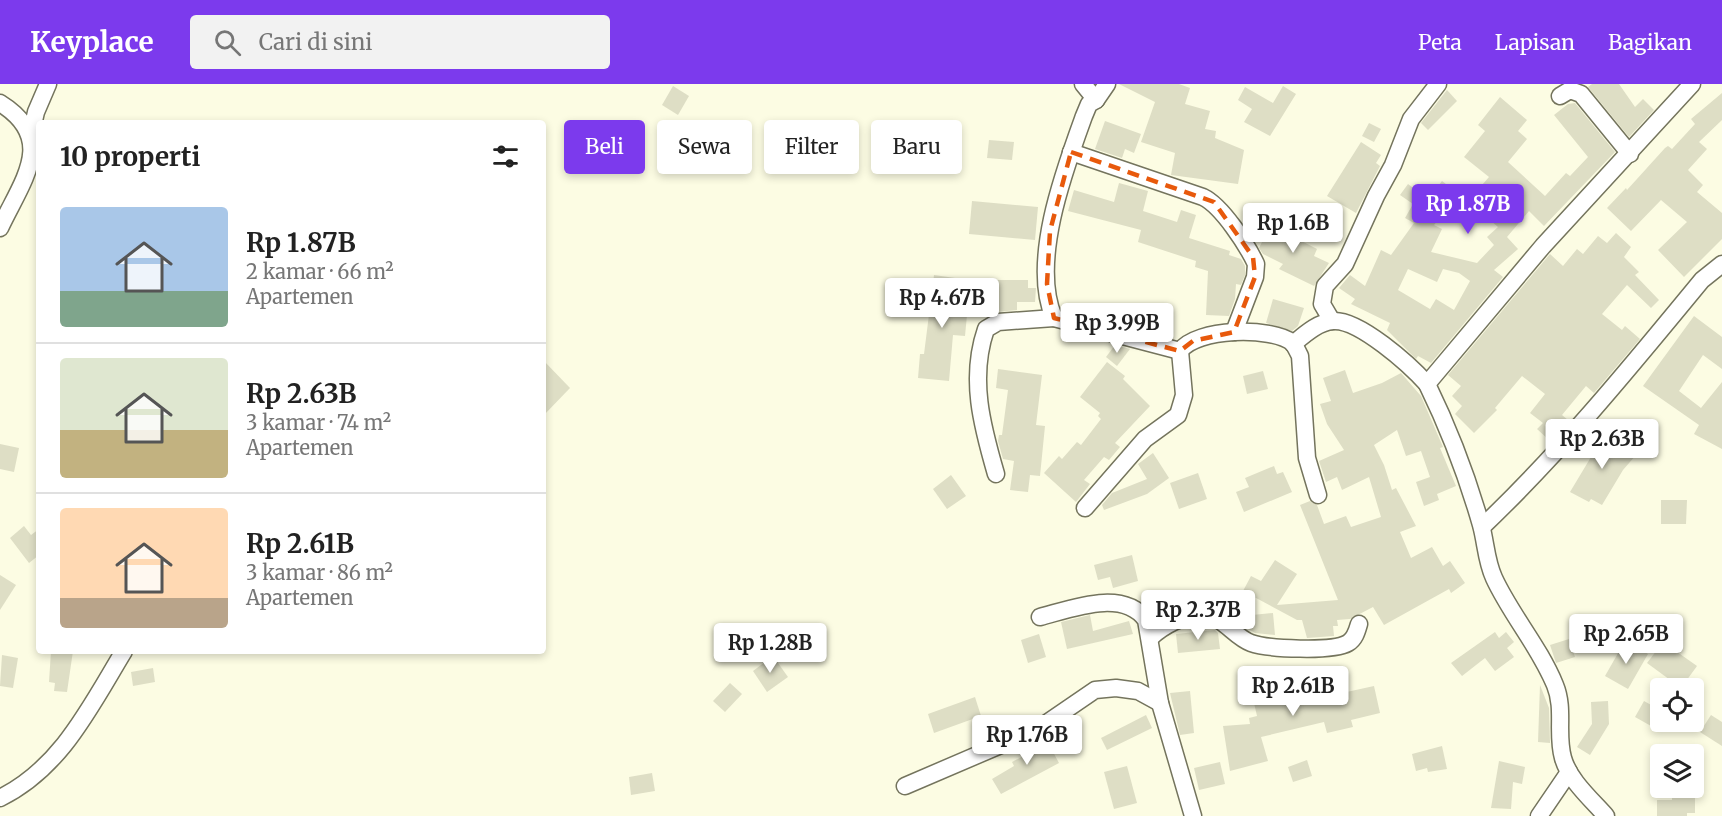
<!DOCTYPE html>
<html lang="id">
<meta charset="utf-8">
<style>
body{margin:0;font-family:Merriweather,serif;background:#f2f2f2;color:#222;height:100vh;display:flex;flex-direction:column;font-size:22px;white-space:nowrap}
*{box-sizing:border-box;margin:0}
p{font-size:20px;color:#767676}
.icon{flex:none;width:33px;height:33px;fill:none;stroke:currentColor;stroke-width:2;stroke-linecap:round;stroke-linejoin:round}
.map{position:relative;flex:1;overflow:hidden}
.drawer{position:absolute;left:36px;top:36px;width:510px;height:534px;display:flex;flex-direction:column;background:#fff;border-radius:6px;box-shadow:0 3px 9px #0003}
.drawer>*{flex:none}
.top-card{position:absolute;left:564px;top:36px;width:570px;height:54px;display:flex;gap:12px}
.buttons{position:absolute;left:1650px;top:594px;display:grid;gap:12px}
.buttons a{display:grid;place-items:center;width:54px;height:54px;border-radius:6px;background:#fff;box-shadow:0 3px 9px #0003;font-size:30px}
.price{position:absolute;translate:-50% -51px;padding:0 14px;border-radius:6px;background:#fff;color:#222;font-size:20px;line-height:39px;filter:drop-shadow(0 2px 3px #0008)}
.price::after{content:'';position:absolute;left:50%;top:36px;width:18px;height:14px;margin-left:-9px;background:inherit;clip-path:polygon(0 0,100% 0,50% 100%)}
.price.current{background:#7c3aed;color:#fff}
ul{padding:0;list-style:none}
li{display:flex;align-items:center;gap:18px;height:150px;padding:0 24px}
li+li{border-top:2px solid #e0e0e0}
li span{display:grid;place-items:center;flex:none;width:168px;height:120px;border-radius:6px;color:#555}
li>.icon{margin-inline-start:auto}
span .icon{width:72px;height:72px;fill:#fffc;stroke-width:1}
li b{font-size:26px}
h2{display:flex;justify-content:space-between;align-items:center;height:72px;padding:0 24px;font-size:26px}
.pill{padding:0 21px;border-radius:6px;background:#fff;box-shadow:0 3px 9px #0003;font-size:21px;line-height:54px}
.pill.current{background:#7c3aed;color:#fff}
header{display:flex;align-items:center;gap:36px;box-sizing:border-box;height:84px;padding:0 30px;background:#7c3aed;color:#fff}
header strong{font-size:28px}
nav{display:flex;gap:33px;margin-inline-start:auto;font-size:21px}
.search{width:420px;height:54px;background:#f2f2f2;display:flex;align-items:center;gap:15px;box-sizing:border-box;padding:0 21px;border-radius:6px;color:#767676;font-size:22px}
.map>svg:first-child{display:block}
</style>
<header>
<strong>Keyplace</strong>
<div class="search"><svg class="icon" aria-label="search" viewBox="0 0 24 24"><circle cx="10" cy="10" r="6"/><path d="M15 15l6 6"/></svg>Cari di sini</div>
<nav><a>Peta</a><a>Lapisan</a><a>Bagikan</a></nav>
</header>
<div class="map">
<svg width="1722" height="732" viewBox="0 0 1722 732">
<rect width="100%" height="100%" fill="#fcfce3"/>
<!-- building -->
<g fill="#dedec5" fill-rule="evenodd">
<polygon points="1119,0 1179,0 1190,4 1185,20 1210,27 1205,45 1216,47 1215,54 1244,66 1238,100 1171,91 1175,69 1141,58 1155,18"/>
<polygon points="1592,0 1619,0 1635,23 1643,15 1654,26 1629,53 1588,3"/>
<polygon points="673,2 689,12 678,31 662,21"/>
<polygon points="1283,2 1296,10 1270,52 1244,38 1252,25 1238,16 1245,3 1273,19"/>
<polygon points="1447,6 1457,17 1428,46 1421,39"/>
<polygon points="1722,9 1722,36 1699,58 1707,65 1688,86 1703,101 1697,108 1722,129 1722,155 1684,193 1658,166 1687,138 1661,116 1631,147 1607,124 1626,104 1627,106 1665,64 1668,62 1672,65 1695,40 1691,35"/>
<path d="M1500,13L1527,36L1518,47L1527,55L1508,78L1545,112L1566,89L1570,92L1588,73L1554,31L1568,20L1575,19L1615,68L1544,142L1529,127L1507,153L1518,165L1494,186L1503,193L1431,279L1418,272L1416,275L1387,246L1390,239L1351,220L1355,215L1339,204L1350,191L1365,202L1381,166L1391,171L1414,139L1405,134L1413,120L1400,111L1408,100L1428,115L1442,97L1459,110L1434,141L1442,145L1431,168L1477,179L1494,161L1487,153L1498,143L1468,117L1489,93L1464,73L1485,47L1478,41ZM1408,185L1437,198L1443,185L1459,189L1470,197L1454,226L1436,215L1430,225L1398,206Z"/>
<polygon points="1105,37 1141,50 1134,69 1125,65 1122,74 1095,65"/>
<polygon points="1369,39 1381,45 1374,58 1362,52"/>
<polygon points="801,48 803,68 790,70 788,50"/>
<polygon points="989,56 1014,58 1012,76 987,74"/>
<polygon points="1361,58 1381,71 1376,79 1380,82 1356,129 1327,112"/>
<polygon points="1119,99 1148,107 1143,127 1177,138 1181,126 1196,131 1189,154 1230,167 1229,171 1241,175 1245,182 1245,191 1241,201 1236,200 1235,215 1229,232 1206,231 1208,187 1195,183 1196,177 1138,158 1141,146 1068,127 1074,106 1114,118"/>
<polygon points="972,117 1038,123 1035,156 969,150"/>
<polygon points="1283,131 1296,136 1290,151 1317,165 1314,172 1329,179 1314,202 1279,185 1283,180 1263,170 1259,164 1266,150 1274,153"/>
<polygon points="1616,149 1631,163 1624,173 1639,188 1635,191 1659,216 1651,224 1627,201 1602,230 1622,246 1625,242 1640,255 1594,309 1586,302 1562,331 1568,336 1550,357 1537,345 1543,339 1530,329 1545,310 1522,292 1495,324 1497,326 1474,349 1455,330 1462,322 1452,312 1461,302 1448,291 1550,170 1563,182 1577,165 1583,170 1598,152 1607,159"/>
<polygon points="934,191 962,195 957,230 967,231 965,252 953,251 949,297 918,294 920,270 924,270"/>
<polygon points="990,196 1028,196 1028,204 1036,204 1035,218 1017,218 1017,226 997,228 997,217 989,218"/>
<polygon points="1273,215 1304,224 1298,242 1292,247 1266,239"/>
<polygon points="1694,232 1722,253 1722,285 1703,271 1679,307 1701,324 1722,298 1722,365 1694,350 1699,341 1643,302"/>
<polygon points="1115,261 1130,265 1117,282 1106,273"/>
<polygon points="543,276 570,304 543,332"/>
<polygon points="1107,278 1125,292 1123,295 1150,322 1115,359 1120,363 1109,376 1104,373 1084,396 1090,400 1076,418 1044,389 1059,372 1062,375 1077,358 1081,361 1101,335 1098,332 1100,329 1080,313"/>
<polygon points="998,285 1042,291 1036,341 1045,342 1040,392 1030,391 1028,408 1010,406 1014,377 1003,375 998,357 999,351 1002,351 1008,306 996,304"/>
<polygon points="1345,286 1353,309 1382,299 1401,289 1421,312 1443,363 1440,364 1456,402 1437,410 1439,416 1424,422 1416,398 1430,393 1421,367 1406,372 1397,346 1374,361 1384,381 1392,406 1396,404 1416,442 1400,448 1411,474 1432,463 1443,482 1450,477 1465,499 1451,509 1449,505 1384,541 1373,523 1350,535 1337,536 1338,542 1333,542 1334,552 1307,554 1302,536 1297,536 1243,507 1251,492 1261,497 1275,476 1297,490 1277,521 1338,516 1300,421 1310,417 1317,421 1324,440 1346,432 1351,443 1381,433 1369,393 1342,406 1337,393 1326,398 1319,377 1344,366 1327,340 1320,320 1331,317 1323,294"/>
<polygon points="1263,287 1268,305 1247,310 1243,292"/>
<polygon points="1600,349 1636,371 1623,386 1602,421 1591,415 1589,418 1570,408 1594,368 1589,364"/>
<polygon points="0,360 19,364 14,388 0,385"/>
<polygon points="1153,369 1169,394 1147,410 1104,426 1102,421 1112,409 1147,395 1138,380"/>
<polygon points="1274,382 1277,390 1283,388 1292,408 1244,428 1236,408 1249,403 1245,394"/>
<polygon points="1198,389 1207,415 1179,425 1170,399"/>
<polygon points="951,391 966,412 947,425 933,405"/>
<polygon points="1661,416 1687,416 1686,440 1661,440"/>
<polygon points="24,442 31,451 39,445 39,471 29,479 10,454"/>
<polygon points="1132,471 1138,497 1113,504 1110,493 1098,496 1094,481"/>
<polygon points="0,491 16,501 0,526"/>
<polygon points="1273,529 1275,551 1255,549 1243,542 1242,532"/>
<polygon points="1090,531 1093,547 1129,537 1133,550 1067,565 1061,538"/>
<polygon points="1215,546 1218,549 1220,565 1178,569 1176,550"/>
<polygon points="1495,548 1499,554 1506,548 1514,558 1507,564 1514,573 1495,587 1485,574 1462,592 1451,579"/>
<polygon points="1039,550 1046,573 1028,579 1021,556"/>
<polygon points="1569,555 1575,573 1556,579 1550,561"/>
<polygon points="1625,557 1648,570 1628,605 1605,592"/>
<polygon points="1663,558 1697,582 1681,604 1647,579"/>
<polygon points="51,567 73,567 67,608 54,607 55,599 49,598"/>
<polygon points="2,571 18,574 13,604 0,602"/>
<polygon points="773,572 788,593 767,608 753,587"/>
<polygon points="153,584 155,598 133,602 131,588"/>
<polygon points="1264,586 1286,586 1286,612 1299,609 1301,618 1374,602 1380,629 1351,636 1353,643 1327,649 1324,638 1261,653 1268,677 1230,687 1223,642 1250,640 1249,634 1257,632 1254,619 1264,617"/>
<polygon points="730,599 742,610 725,628 713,617"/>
<polygon points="1540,601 1549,624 1550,659 1538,658"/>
<polygon points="1190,607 1194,649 1180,651 1170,609"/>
<polygon points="975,613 981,632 934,649 928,630"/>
<polygon points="1608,617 1609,640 1590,671 1577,663 1592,640 1591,618"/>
<polygon points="1644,617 1660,626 1660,647 1635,633"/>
<polygon points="1146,631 1152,644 1107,666 1101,654"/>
<polygon points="1711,631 1722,638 1722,662 1700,648"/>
<polygon points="1045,653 1059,679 1001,710 992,695 1014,682 1012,678 1031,668 1028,661"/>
<polygon points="1442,662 1447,685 1428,688 1427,684 1416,687 1412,670"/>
<polygon points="1307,676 1312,692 1293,698 1288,683"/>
<polygon points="1499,677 1525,683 1522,700 1513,698 1511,725 1491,724"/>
<polygon points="1220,678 1225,700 1199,706 1194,684"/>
<polygon points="1127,682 1137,719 1114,725 1104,688"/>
<polygon points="652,689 655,707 631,711 629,693"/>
<polygon points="1695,708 1695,729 1687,729 1687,732 1657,732 1657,716 1672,716 1672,709"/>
</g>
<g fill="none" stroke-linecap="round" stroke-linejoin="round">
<!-- minor casing -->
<g stroke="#74745d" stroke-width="19">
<g id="minor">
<path d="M1083,0L1096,16L1089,20L1084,32C1064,87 1030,178 1054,234L1180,267C1196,244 1271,242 1293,259C1295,262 1298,268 1300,272L1307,374L1318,411"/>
<polyline points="1560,12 1570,6 1581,10 1630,70"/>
<polyline points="1096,16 1107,0"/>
<path d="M0,19C58,55 22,97 0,144"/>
<polyline points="31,50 36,28 48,0"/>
<path d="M1071,68L1203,113C1222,122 1247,161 1256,180L1255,193L1234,248"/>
<polyline points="1332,237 1322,220 1325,202 1345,180 1376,112 1393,81 1411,35 1438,0"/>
<path d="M1293,260C1304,251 1318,238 1333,237C1359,235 1410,281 1427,300L1543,162L1692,0"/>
<path d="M1427,300C1449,345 1467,392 1481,441C1486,459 1486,477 1494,494C1511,531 1539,562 1555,601C1565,625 1556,650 1563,674C1569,696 1591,715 1606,732"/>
<path d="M996,390C982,342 969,294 986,245L998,238L1054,234"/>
<polyline points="1085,424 1145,355 1178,331 1184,311 1180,267"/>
<path d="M1482,443C1562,367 1632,281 1702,196L1722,180"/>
<path d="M1040,533C1071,525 1123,504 1146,536L1160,619L1193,732"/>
<path d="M1150,554C1163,542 1184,530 1204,531C1223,532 1234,553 1251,559C1268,565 1333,568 1348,559C1355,555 1357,547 1359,540"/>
<polyline points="905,702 1038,645 1095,606 1116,604 1138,607 1160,619"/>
<path d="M0,714C61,684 90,623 124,567"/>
<polyline points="1539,732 1569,688"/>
</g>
</g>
<!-- minor -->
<use href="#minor" stroke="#fff" stroke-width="16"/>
</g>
<!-- marked area -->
<path fill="none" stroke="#e8590c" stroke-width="4.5" stroke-dasharray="12 8" stroke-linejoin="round" d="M1071,68L1214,118L1253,173L1255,193L1234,248L1193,257L1180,267L1054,234L1047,200L1050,147Z"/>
</svg>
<div class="buttons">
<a><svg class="icon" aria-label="locate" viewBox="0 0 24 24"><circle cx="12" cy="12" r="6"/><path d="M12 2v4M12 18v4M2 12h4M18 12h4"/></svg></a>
<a><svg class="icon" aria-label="layers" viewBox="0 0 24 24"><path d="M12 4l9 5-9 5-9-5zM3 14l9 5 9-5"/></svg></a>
</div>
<b class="price current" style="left:1468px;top:151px">Rp 1.87B</b>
<b class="price" style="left:1293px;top:170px">Rp 1.6B</b>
<b class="price" style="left:942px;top:245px">Rp 4.67B</b>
<b class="price" style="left:1117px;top:270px">Rp 3.99B</b>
<b class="price" style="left:1602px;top:386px">Rp 2.63B</b>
<b class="price" style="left:1198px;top:557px">Rp 2.37B</b>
<b class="price" style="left:1626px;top:581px">Rp 2.65B</b>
<b class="price" style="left:770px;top:590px">Rp 1.28B</b>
<b class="price" style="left:1293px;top:633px">Rp 2.61B</b>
<b class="price" style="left:1027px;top:682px">Rp 1.76B</b>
<div class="top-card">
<a class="pill current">Beli</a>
<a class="pill">Sewa</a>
<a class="pill">Filter</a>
<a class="pill">Baru</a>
</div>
<section class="drawer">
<h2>10 properti<svg class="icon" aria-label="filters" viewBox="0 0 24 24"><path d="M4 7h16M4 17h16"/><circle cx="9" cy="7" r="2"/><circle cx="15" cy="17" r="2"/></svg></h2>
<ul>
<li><span style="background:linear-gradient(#a9c7e8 70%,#7fa58c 0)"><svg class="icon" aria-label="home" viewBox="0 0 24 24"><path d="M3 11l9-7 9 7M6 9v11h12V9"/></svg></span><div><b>Rp 1.87B</b><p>2 kamar · 66 m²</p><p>Apartemen</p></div></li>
<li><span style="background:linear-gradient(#dfe7d0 60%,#c2b280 0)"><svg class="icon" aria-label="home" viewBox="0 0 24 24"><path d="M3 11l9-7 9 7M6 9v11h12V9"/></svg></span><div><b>Rp 2.63B</b><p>3 kamar · 74 m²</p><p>Apartemen</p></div></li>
<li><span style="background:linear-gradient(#ffd9b3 75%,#b9a48a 0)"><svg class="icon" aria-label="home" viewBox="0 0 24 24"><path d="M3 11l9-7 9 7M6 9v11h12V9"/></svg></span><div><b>Rp 2.61B</b><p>3 kamar · 86 m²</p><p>Apartemen</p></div></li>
</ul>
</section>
</div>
